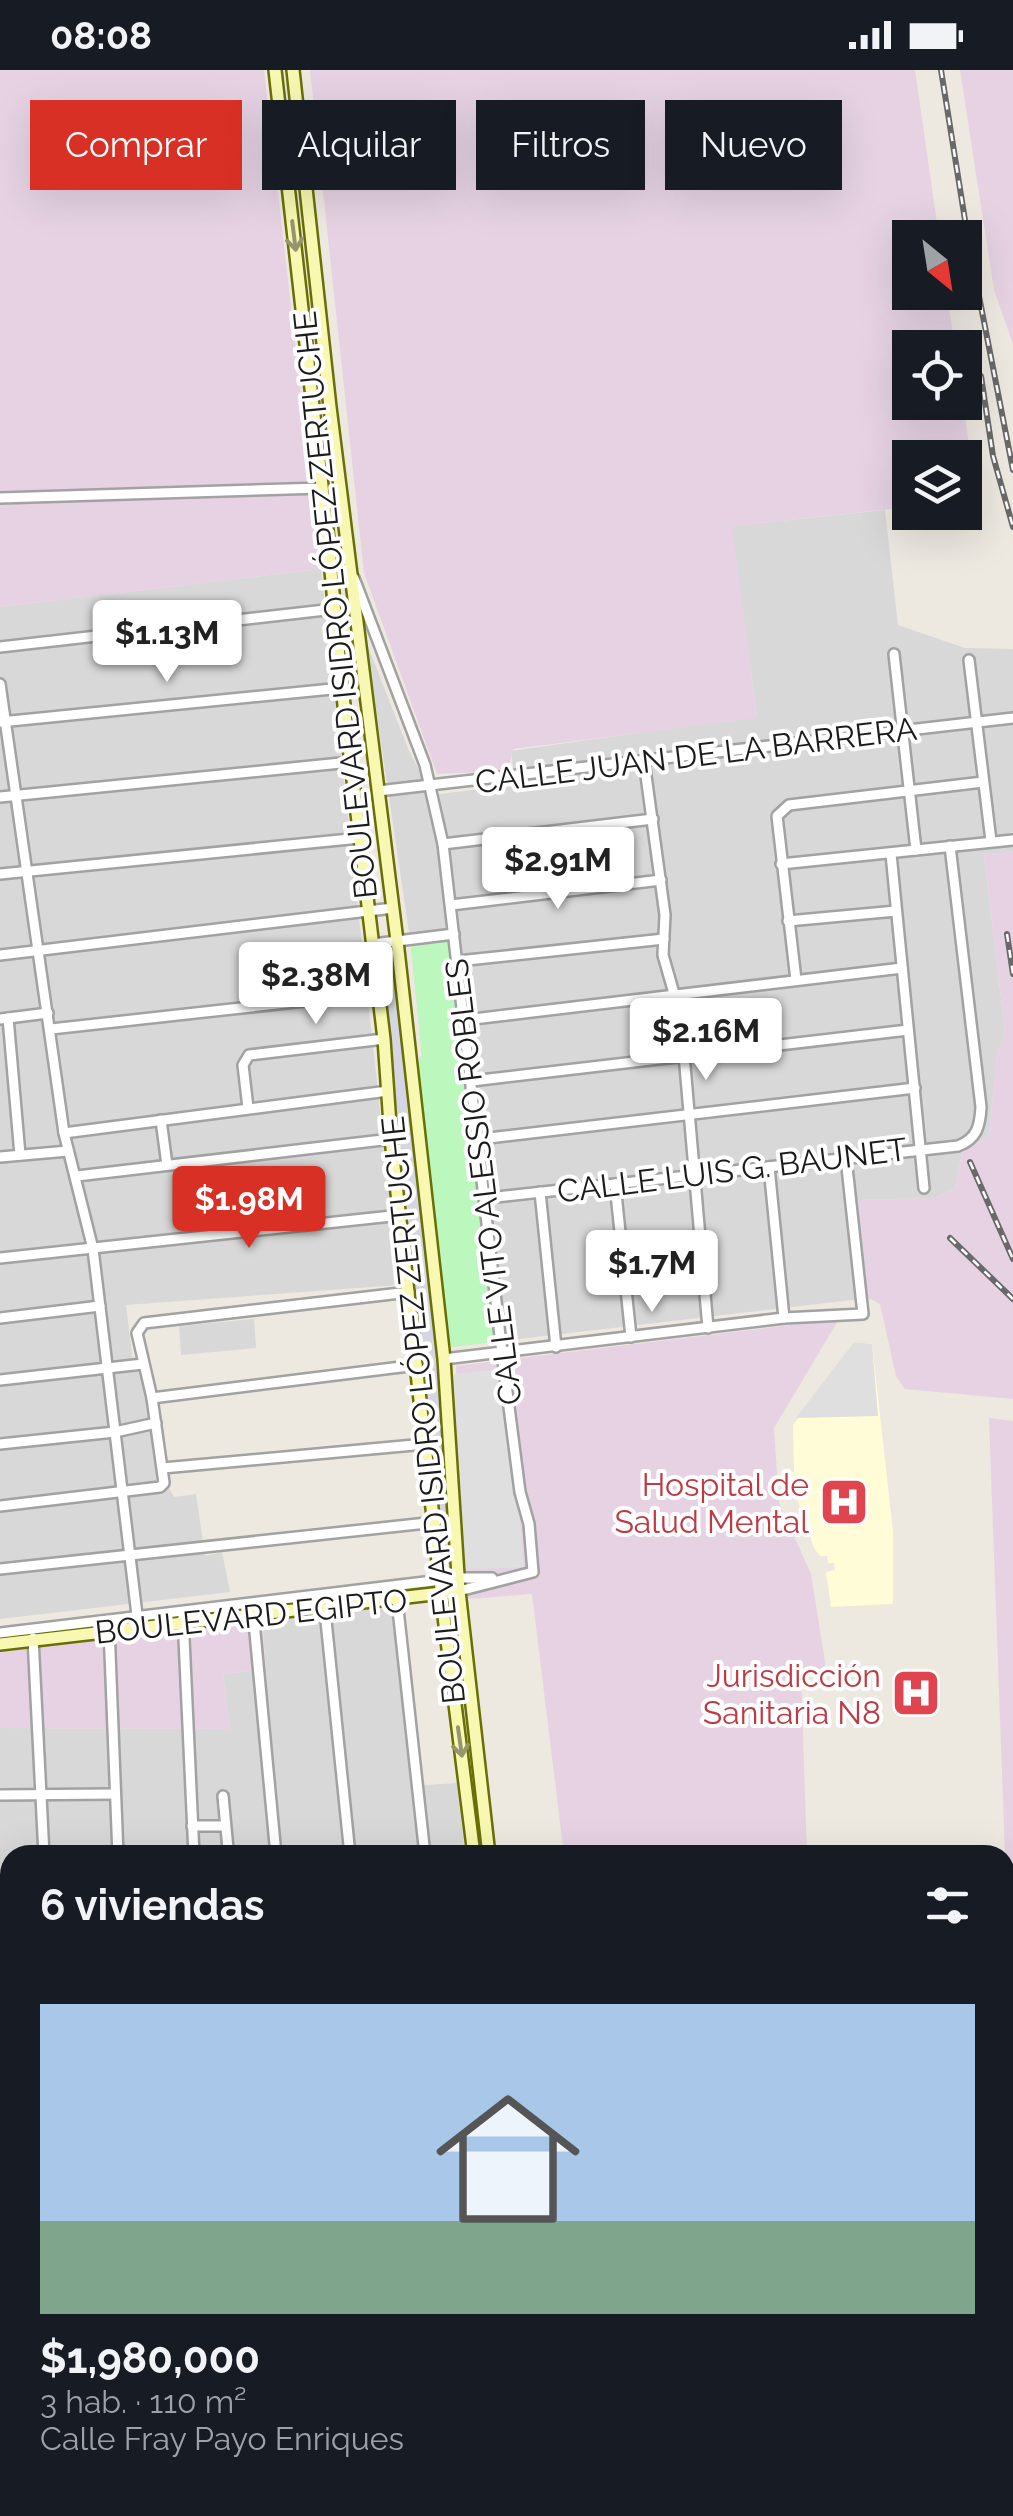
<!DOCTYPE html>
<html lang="es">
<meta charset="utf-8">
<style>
body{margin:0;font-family:Raleway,sans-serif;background:#20242c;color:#f1f3f6;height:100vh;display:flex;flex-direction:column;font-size:38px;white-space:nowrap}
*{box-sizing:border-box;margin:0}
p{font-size:32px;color:#9ea1a6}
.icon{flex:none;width:55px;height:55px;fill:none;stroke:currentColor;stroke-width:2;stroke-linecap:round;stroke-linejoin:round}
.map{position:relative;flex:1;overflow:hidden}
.panel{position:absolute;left:0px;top:1775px;width:1015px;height:672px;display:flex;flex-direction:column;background:#171b24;border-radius:30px 30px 0 0;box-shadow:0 10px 40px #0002}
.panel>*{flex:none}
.guide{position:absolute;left:30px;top:30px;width:955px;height:90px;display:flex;gap:20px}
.needle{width:65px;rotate:150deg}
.fabs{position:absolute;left:892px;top:150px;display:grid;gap:20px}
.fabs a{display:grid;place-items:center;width:90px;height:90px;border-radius:0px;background:#171b24;box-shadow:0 10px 40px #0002;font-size:50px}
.price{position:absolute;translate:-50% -85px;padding:0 22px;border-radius:10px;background:#fff;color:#222;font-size:32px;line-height:65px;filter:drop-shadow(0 2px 5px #0008)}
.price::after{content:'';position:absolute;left:50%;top:60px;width:30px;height:22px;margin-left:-15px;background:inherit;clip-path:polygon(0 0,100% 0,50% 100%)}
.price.current{background:#d93025;color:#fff}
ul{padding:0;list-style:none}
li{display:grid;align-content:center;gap:20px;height:530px;padding:0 40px}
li+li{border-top:2px solid #363941}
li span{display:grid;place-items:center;height:310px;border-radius:0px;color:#555}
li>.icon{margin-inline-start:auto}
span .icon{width:180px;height:180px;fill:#fffc;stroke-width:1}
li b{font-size:42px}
h2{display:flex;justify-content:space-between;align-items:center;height:120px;padding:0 40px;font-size:42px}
.chip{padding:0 35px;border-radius:0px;background:#171b24;box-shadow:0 10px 40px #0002;font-size:35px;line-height:90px}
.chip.current{background:#d93025;color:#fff}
.status{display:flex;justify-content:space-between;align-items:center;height:70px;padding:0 50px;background:#171b24;direction:ltr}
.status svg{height:28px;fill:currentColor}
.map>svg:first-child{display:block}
</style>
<div class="status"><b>08:08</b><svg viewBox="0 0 49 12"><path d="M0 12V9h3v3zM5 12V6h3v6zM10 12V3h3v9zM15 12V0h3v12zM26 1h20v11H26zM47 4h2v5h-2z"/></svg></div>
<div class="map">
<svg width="1013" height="2446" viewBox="0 0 1013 2446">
<rect width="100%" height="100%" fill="#ede8e0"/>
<!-- residential -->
<g fill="#d9d8d8">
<polygon points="885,440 898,555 965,578 1013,579 1013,781 984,785 1005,962 997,986 989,1065 962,1083 955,1118 935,1128 859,1130 869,1228 451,1277 411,876 366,571 409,681 432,725 515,715 511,681 757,646 731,456"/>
<polygon points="321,499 399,1215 126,1235 133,1293 144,1298 161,1404 174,1427 196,1424 205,1486 222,1482 230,1522 0,1549 0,537"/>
<polygon points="254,1249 256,1278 181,1285 179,1256"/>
<polygon points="391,1537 412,1716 457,1713 465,1785 10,1785 10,2438 67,2438 48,2446 0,2446 0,1658 230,1659 223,1604 266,1599 262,1550"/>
</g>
<!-- industrial -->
<g fill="#e6d2e3">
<polygon points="0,0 264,0 321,499 0,537"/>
<polygon points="310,0 915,0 939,167 910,168 910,222 947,223 955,277 910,278 910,332 963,333 977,430 965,431 965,388 910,388 910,437 732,456 757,648 513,679 508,701 437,704 364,503"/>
<polygon points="960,0 1013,0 1013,274 994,220"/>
<polygon points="1013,781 1013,1329 905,1319 896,1306 880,1234 869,1228 858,1130 935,1128 955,1118 962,1083 989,1065 997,986 1005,962 984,784"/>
<polygon points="839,1249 774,1358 779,1433 811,1504 826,1598 801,1606 807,1785 564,1785 532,1524 465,1529 456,1296"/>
<polygon points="989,1348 1013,1351 1013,2446 570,2446 569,2438 1005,2438 1005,1785"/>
<polygon points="262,1550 266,1599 223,1604 230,1659 0,1658 0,1582"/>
<polygon points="338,2438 539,2438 541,2446 338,2446"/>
</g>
<!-- education -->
<g fill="#fffcd7">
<polygon points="854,1272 872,1274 893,1461 893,1534 831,1537 826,1502 835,1500 834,1493 828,1493 827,1486 820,1486 814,1478 788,1402 794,1402 793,1355"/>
<polygon points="10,1923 10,2052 0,2053 0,1924"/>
</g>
<!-- park -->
<polygon fill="#bcf8bd" points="449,870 499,1271 451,1277 415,998 422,985 411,876"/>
<!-- parking -->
<g fill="#dfdfdf">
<polygon points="854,1272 872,1274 878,1346 796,1348"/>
<polygon points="507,1298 524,1497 461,1500 454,1304"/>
</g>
<!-- plaza -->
<polygon fill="#d5d6e2" points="386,876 392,886 408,1013 440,1297 449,1494 446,1495 380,886"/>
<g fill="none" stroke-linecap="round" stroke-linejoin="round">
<!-- street casing -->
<g stroke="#a2a2a2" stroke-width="14">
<g id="street">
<polyline points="0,428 322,418"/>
<polyline points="354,508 425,695 443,774 502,1283 520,1422 529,1454 533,1502 459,1521"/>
<polyline points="0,577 334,539"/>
<polyline points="894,584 916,780"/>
<polyline points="969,590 991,771"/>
<polyline points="0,614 64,1063 93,1179 137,1545"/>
<polyline points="0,652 342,618"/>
<polyline points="644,691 665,845 663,885 675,927 684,985 708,1258"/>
<polyline points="378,721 1013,648"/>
<polyline points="0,727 351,692"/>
<polyline points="443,774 653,749"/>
<polyline points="891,784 924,1118"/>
<polyline points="781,794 1013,770"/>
<polyline points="0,804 360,768"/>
<polyline points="451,835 661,810"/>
<polyline points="788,851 896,841"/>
<polyline points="373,874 454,864"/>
<polyline points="0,885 393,838"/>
<polyline points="458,891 664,869"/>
<polyline points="796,910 777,746 789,735 983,712"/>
<polyline points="8,948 20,1085"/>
<polyline points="0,949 48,943"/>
<polyline points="465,950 902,898"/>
<polyline points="51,959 377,923"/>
<polyline points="472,1011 908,960"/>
<polyline points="248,1038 243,995 249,985 384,969"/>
<polyline points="161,1050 167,1095"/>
<polyline points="64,1063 388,1021"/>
<polyline points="480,1069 915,1018"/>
<polyline points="0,1087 68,1081"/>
<polyline points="769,1097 784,1248"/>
<polyline points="77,1106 391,1069"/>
<polyline points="615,1114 631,1267"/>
<polyline points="540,1122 556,1277"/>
<path d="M487,1128L958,1076C977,1069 980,1056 981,1037L950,776"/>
<polyline points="0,1188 401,1145"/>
<polyline points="0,1248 100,1236"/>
<polyline points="444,1289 784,1248 863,1244 846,1088"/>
<polyline points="0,1310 143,1294"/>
<polyline points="152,1328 417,1295"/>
<polyline points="0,1374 115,1362 156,1353"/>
<polyline points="163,1398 425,1374"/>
<polyline points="0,1436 160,1417 164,1413 152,1328 137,1263 144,1253 409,1222"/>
<polyline points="0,1499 436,1452"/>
<polyline points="397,1530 425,1785"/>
<polyline points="324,1531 350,1785"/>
<polyline points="253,1541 276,1785"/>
<polyline points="183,1547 194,1785"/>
<polyline points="109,1558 118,1785"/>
<polyline points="0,1563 458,1508 492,1508"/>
<polyline points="33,1568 44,1785"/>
<polyline points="0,1725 114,1724"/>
<polyline points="223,1726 228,1779"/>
<polyline points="192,1756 225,1756"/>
<polyline points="0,1912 10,1911"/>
<polyline points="0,2059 10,2058"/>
<polyline points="0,2272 10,2397"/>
<polyline points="13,2438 14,2446"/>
<polyline points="85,2438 85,2446"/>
<polyline points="197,2446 197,2438"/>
</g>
</g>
<!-- secondary casing -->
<g stroke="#696f05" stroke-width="16">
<g id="secondary">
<polyline points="275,0 328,469 342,618 384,969 391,1069 445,1555 474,1785"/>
<polyline points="293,0 330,337 397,871 444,1289 459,1521 489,1785"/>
<polyline points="0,1574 450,1522"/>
<polyline points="548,2438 548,2446"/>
<polyline points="563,2438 563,2446"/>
</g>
</g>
<!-- street -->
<use href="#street" stroke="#fff" stroke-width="9"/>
<!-- secondary -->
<use href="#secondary" stroke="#f8f8b3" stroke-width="11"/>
<!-- rail casing -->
<g stroke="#696969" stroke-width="6">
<g id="rail">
<polyline points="941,0 969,175 1013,400"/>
<polyline points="981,306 993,386 1013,457"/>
<polyline points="1007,864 1013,904"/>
<polyline points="970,1092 1013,1189"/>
<polyline points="950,1168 1013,1229"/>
<polyline points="1005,1955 1013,1954"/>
</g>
</g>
<!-- rail -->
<use href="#rail" stroke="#fff" stroke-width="2.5" stroke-dasharray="8" stroke-linecap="butt"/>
</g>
<!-- one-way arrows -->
<defs><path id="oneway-shaft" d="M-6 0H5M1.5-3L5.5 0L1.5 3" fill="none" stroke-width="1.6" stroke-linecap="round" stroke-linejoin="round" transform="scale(2.5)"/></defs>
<g stroke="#95956f">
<use href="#oneway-shaft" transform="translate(294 166) rotate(83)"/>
<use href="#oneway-shaft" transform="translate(460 1672) rotate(82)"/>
</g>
<!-- icons -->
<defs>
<g id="hospital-square" transform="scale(2.5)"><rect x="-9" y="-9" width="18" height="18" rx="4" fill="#e0444e" stroke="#fff"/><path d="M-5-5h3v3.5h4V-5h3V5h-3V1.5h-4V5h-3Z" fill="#fff"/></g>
</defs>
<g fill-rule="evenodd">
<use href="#hospital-square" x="844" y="1432"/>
<use href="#hospital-square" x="916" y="1623"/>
</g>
<g text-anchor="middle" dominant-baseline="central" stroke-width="8" stroke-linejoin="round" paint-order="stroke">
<!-- street labels -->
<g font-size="32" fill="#1b1b1b" stroke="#fff">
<text transform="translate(335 535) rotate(-96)">BOULEVARD ISIDRO LÓPEZ ZERTUCHE</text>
<text transform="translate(696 685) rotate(-7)">CALLE JUAN DE LA BARRERA</text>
<text transform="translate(732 1100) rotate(-7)">CALLE LUIS G. BAUNET</text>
<text transform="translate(483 1112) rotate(-97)">CALLE VITO ALESSIO ROBLES</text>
<text transform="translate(423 1340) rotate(-96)">BOULEVARD ISIDRO LÓPEZ ZERTUCHE</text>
<text transform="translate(251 1546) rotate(-6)">BOULEVARD EGIPTO</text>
</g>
<!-- health labels -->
<g font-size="32" fill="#be3a42" stroke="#fff" text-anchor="end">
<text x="809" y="1414">Hospital de<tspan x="809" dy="37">Salud Mental</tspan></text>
<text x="881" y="1605">Jurisdicción<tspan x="881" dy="37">Sanitaria N8</tspan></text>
</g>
</g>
</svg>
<div class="fabs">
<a><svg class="needle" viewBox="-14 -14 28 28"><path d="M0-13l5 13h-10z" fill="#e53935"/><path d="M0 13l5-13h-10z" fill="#9ea1a6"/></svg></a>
<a><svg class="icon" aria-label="locate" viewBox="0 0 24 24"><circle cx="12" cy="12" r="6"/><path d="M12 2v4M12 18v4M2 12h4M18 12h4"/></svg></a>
<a><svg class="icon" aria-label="layers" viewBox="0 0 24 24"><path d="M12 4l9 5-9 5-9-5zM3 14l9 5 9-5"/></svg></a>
</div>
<b class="price" style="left:167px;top:615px">$1.13M</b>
<b class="price" style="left:558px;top:842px">$2.91M</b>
<b class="price" style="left:316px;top:957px">$2.38M</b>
<b class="price" style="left:706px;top:1013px">$2.16M</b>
<b class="price current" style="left:249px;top:1181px">$1.98M</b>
<b class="price" style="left:652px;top:1245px">$1.7M</b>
<div class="guide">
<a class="chip current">Comprar</a>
<a class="chip">Alquilar</a>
<a class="chip">Filtros</a>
<a class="chip">Nuevo</a>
</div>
<section class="panel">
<h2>6 viviendas<svg class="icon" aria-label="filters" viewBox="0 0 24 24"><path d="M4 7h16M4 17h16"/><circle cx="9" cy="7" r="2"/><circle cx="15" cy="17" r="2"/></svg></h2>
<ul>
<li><span style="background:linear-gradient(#a9c7e8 70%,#7fa58c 0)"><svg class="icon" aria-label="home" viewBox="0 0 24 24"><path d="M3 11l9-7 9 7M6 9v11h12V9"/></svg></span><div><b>$1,980,000</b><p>3 hab. · 110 m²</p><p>Calle Fray Payo Enriques</p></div></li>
</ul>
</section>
</div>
